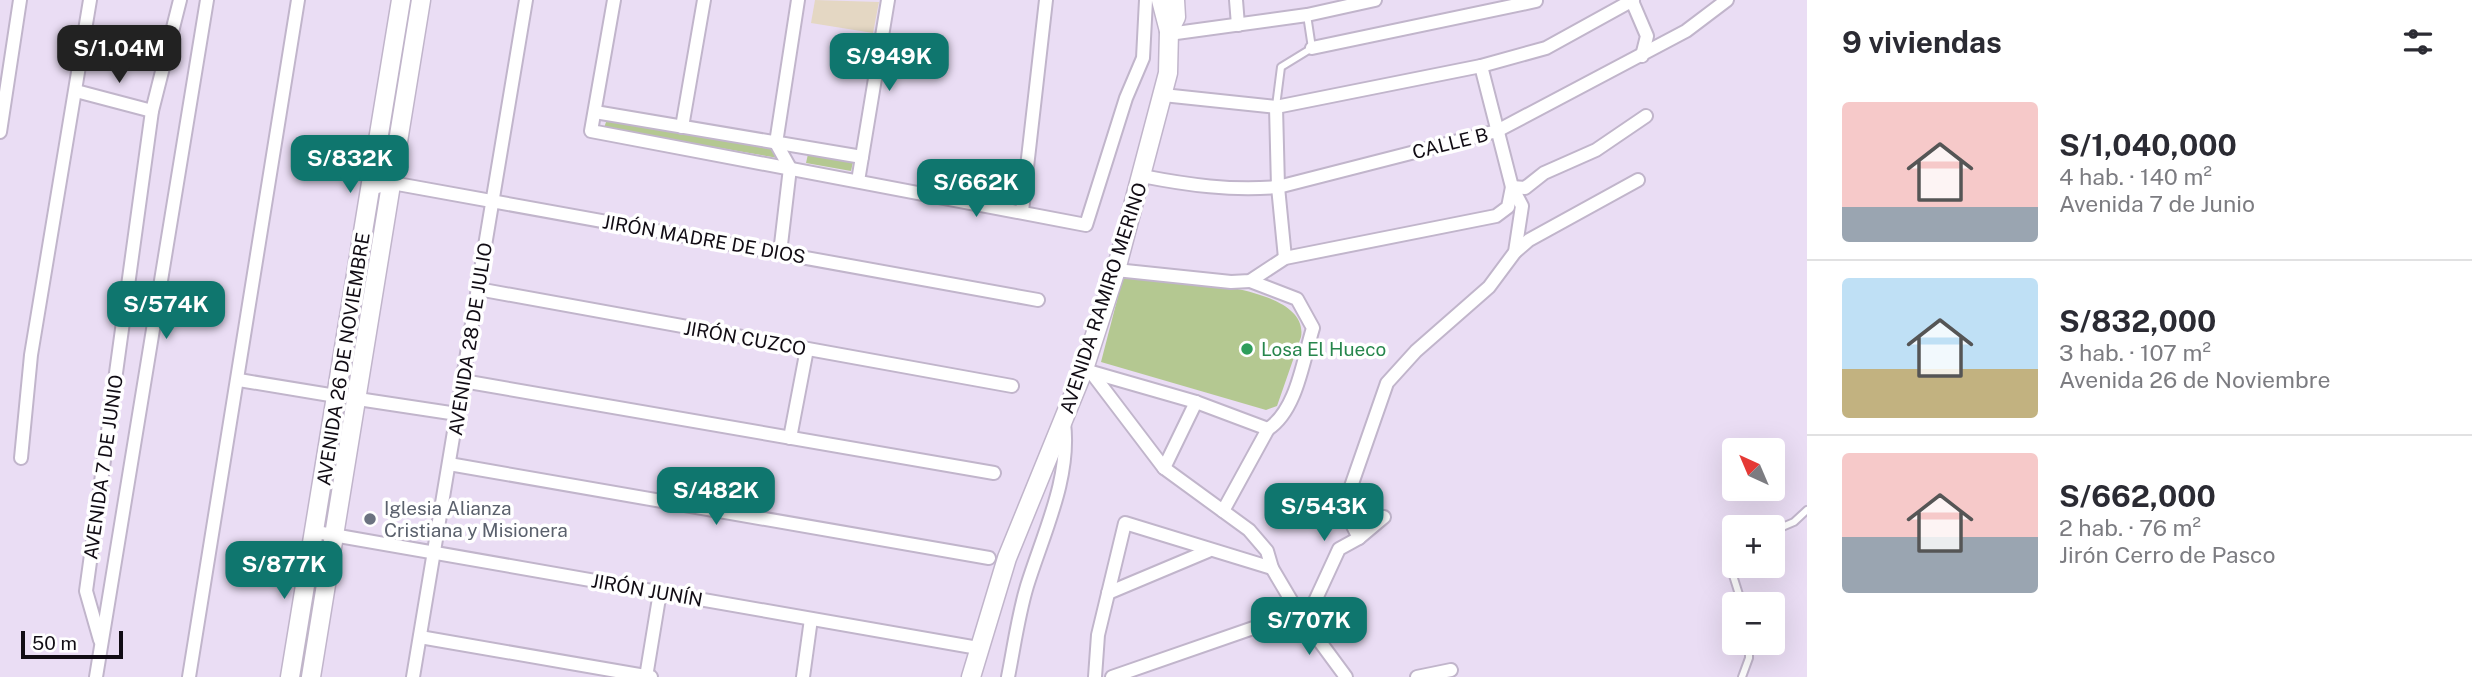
<!DOCTYPE html>
<html lang="es">
<meta charset="utf-8">
<style>
body{margin:0;font-family:"Public Sans",sans-serif;background:#f7f7f7;color:#2b2b33;height:100vh;display:flex;flex-direction:column;font-size:26px;white-space:nowrap}
*{box-sizing:border-box;margin:0}
p{font-size:23px;color:#7c7c81}
.icon{flex:none;width:38px;height:38px;fill:none;stroke:currentColor;stroke-width:2;stroke-linecap:round;stroke-linejoin:round}
.map{position:relative;flex:1;overflow:hidden}
.panel{display:flex;flex-direction:column;background:#fff;width:665px}
.panel>*{flex:none}
.needle{width:46px;rotate:316deg}
.buttons{position:absolute;left:1722px;top:438px;display:grid;gap:14px}
.buttons a{display:grid;place-items:center;width:63px;height:63px;border-radius:7px;background:#fff;box-shadow:0 7px 28px #0002;font-size:35px}
.scale{position:absolute;left:21px;bottom:18px;width:102px;box-sizing:border-box;padding-left:7px;border:4px solid #110c14;border-top:0;font-size:19px;line-height:24px;white-space:nowrap;color:#110c14;-webkit-text-stroke:5px #fff;paint-order:stroke}
.price{position:absolute;translate:-50% -60px;padding:0 16px;border-radius:14px;background:#0f766e;color:#fff;font-size:23px;line-height:46px;filter:drop-shadow(0 2px 4px #0008)}
.price::after{content:'';position:absolute;left:50%;top:42px;width:21px;height:16px;margin-left:-10px;background:inherit;clip-path:polygon(0 0,100% 0,50% 100%)}
.price.active{background:#222;color:#fff}
ul{padding:0;list-style:none}
li{display:flex;align-items:center;gap:21px;height:175px;padding:0 35px}
li+li{border-top:2px solid #e1e1e2}
li span{display:grid;place-items:center;flex:none;width:196px;height:140px;border-radius:7px;color:#555}
li>.icon{margin-inline-start:auto}
span .icon{width:84px;height:84px;fill:#fffc;stroke-width:1}
li b{font-size:30px}
h2{display:flex;justify-content:space-between;align-items:center;height:84px;padding:0 35px;font-size:30px}
main{display:flex;flex:1;min-height:0}
.map>svg:first-child{display:block}
</style>
<main>
<div class="map">
<svg width="1807" height="677" viewBox="0 0 1807 677">
<rect width="100%" height="100%" fill="#eaddf4"/>
<!-- education -->
<polygon fill="#e4d7c3" points="815,0 879,2 873,33 811,23"/>
<!-- green -->
<g fill="#b4c891">
<polygon points="408,0 415,0 386,175 379,174"/>
<polygon points="607,119 775,150 778,158 604,128"/>
<polygon points="808,154 853,162 851,171 806,163"/>
<polygon points="377,190 384,191 331,519 324,517"/>
<path d="M1123,277C1157,280 1311,281 1301,337L1277,406L1266,410L1101,362Z"/>
<polygon points="318,538 326,540 303,677 296,677"/>
</g>
<g fill="none" stroke-linecap="round" stroke-linejoin="round">
<!-- lane casing -->
<g stroke="#c1b5cb" stroke-width="10">
<g id="lane">
<polyline points="1276,106 1281,67 1312,48 1307,15"/>
<polyline points="1773,531 1794,522 1807,510"/>
<polyline points="1734,559 1731,569 1742,604"/>
<polyline points="1742,677 1749,658 1749,642"/>
</g>
</g>
<!-- street casing -->
<g stroke="#c1b5cb" stroke-width="16">
<g id="street">
<polyline points="614,0 591,131 1086,225 1126,98 1143,58 1146,0"/>
<polyline points="1236,0 1238,25"/>
<polyline points="1632,1 1647,36 1642,56"/>
<polyline points="1169,34 1307,15 1375,0"/>
<polyline points="1312,48 1536,1"/>
<polyline points="76,91 152,111"/>
<polyline points="1163,95 1276,107 1481,66 1546,48 1633,0"/>
<polyline points="1276,107 1278,187 1285,258"/>
<polyline points="595,112 862,157"/>
<polyline points="682,127 704,0"/>
<polyline points="0,132 20,0"/>
<path d="M1142,176C1188,185 1231,191 1278,187L1497,131L1686,31L1727,0"/>
<polyline points="858,181 888,0"/>
<polyline points="370,189 392,183 1038,300"/>
<polyline points="1022,211 1046,0"/>
<polyline points="1515,252 1529,240 1638,180"/>
<polyline points="780,253 790,168 776,143 798,0"/>
<polyline points="1116,270 1231,282 1250,281 1285,258 1496,216 1508,207 1512,187 1525,188 1544,173 1596,150 1646,116"/>
<polyline points="478,289 1012,386"/>
<path d="M1088,371L1196,402L1268,429C1297,410 1303,360 1313,328L1297,299L1250,281"/>
<polyline points="1091,372 1164,468 1249,530 1267,551 1272,568 1298,612 1346,677"/>
<polyline points="239,380 336,396"/>
<polyline points="463,381 994,473"/>
<polyline points="358,399 457,414"/>
<polyline points="790,438 807,349"/>
<polyline points="21,458 31,355 90,0"/>
<polyline points="449,464 989,558"/>
<polyline points="1164,468 1196,402"/>
<polyline points="1223,511 1268,429"/>
<polyline points="316,532 978,648"/>
<polyline points="1359,538 1347,514 1347,498 1387,383 1416,351 1489,287 1515,252 1522,206 1512,187 1481,66"/>
<polyline points="1108,593 1208,551"/>
<polyline points="420,637 651,677"/>
<polyline points="100,640 86,591 152,111 180,0"/>
<polyline points="96,677 207,0"/>
<polyline points="189,677 298,0"/>
<polyline points="413,677 526,0"/>
<polyline points="646,677 660,592"/>
<polyline points="803,677 811,619"/>
<path d="M1008,677C1014,647 1018,616 1027,586C1043,534 1071,478 1064,423"/>
<polyline points="1095,677 1098,635 1125,523 1272,568"/>
<polyline points="1112,677 1308,609 1315,601 1339,549 1359,538 1384,517"/>
<polyline points="1417,677 1451,670"/>
</g>
</g>
<!-- secondary casing -->
<g stroke="#c1b5cb" stroke-width="21">
<g id="secondary">
<polyline points="1169,31 1176,17 1175,0"/>
<polyline points="290,677 401,0"/>
<polyline points="311,677 421,0"/>
<polyline points="971,677 1007,558 1084,369 1116,270 1168,73 1169,31 1161,0"/>
</g>
</g>
<!-- lane -->
<use href="#lane" stroke="#fff" stroke-width="6"/>
<!-- street -->
<use href="#street" stroke="#fff" stroke-width="12"/>
<!-- secondary -->
<use href="#secondary" stroke="#fff" stroke-width="18"/>
</g>
<!-- markers -->
<circle fill="#2e9e5b" stroke="#fff" stroke-width="2.5" cx="1247" cy="349" r="7"/>
<circle fill="#6b7280" stroke="#fff" stroke-width="2.5" cx="370" cy="519" r="7"/>
<g text-anchor="middle" dominant-baseline="central" stroke-width="7" stroke-linejoin="round" paint-order="stroke">
<!-- street labels -->
<g font-size="19" fill="#110c14" stroke="#fff">
<text transform="translate(1450 143) rotate(-14)">CALLE B</text>
<text transform="translate(704 239) rotate(10)">JIRÓN MADRE DE DIOS</text>
<text transform="translate(1103 298) rotate(-72)">AVENIDA RAMIRO MERINO</text>
<text transform="translate(745 338) rotate(10)">JIRÓN CUZCO</text>
<text transform="translate(470 339) rotate(-81)">AVENIDA 28 DE JULIO</text>
<text transform="translate(343 359) rotate(-81)">AVENIDA 26 DE NOVIEMBRE</text>
<text transform="translate(103 467) rotate(-82)">AVENIDA 7 DE JUNIO</text>
<text transform="translate(647 590) rotate(10)">JIRÓN JUNÍN</text>
</g>
<!-- leisure labels -->
<g font-size="19" fill="#27864d" stroke="#fff" text-anchor="start">
<text x="1261" y="349">Losa El Hueco</text>
</g>
<!-- worship labels -->
<g font-size="19" fill="#5b616d" stroke="#fff" text-anchor="start">
<text x="384" y="508">Iglesia Alianza<tspan x="384" dy="22">Cristiana y Misionera</tspan></text>
</g>
</g>
</svg>
<div class="buttons">
<a><svg class="needle" viewBox="-14 -14 28 28"><path d="M0-13l5 13h-10z" fill="#e53935"/><path d="M0 13l5-13h-10z" fill="#7c7c81"/></svg></a>
<a>+</a>
<a>−</a>
</div>
<div class="scale">50 m</div>
<b class="price active" style="left:119px;top:85px">S/1.04M</b>
<b class="price" style="left:889px;top:93px">S/949K</b>
<b class="price" style="left:350px;top:195px">S/832K</b>
<b class="price" style="left:976px;top:219px">S/662K</b>
<b class="price" style="left:166px;top:341px">S/574K</b>
<b class="price" style="left:716px;top:527px">S/482K</b>
<b class="price" style="left:1324px;top:543px">S/543K</b>
<b class="price" style="left:284px;top:601px">S/877K</b>
<b class="price" style="left:1309px;top:657px">S/707K</b>
</div>
<section class="panel">
<h2>9 viviendas<svg class="icon" aria-label="filters" viewBox="0 0 24 24"><path d="M4 7h16M4 17h16"/><circle cx="9" cy="7" r="2"/><circle cx="15" cy="17" r="2"/></svg></h2>
<ul>
<li><span style="background:linear-gradient(#f6c9c9 75%,#9aa5b1 0)"><svg class="icon" aria-label="home" viewBox="0 0 24 24"><path d="M3 11l9-7 9 7M6 9v11h12V9"/></svg></span><div><b>S/1,040,000</b><p>4 hab. · 140 m²</p><p>Avenida 7 de Junio</p></div></li>
<li><span style="background:linear-gradient(#bfe0f5 65%,#c2b280 0)"><svg class="icon" aria-label="home" viewBox="0 0 24 24"><path d="M3 11l9-7 9 7M6 9v11h12V9"/></svg></span><div><b>S/832,000</b><p>3 hab. · 107 m²</p><p>Avenida 26 de Noviembre</p></div></li>
<li><span style="background:linear-gradient(#f6c9c9 60%,#9aa5b1 0)"><svg class="icon" aria-label="home" viewBox="0 0 24 24"><path d="M3 11l9-7 9 7M6 9v11h12V9"/></svg></span><div><b>S/662,000</b><p>2 hab. · 76 m²</p><p>Jirón Cerro de Pasco</p></div></li>
</ul>
</section>
</main>
